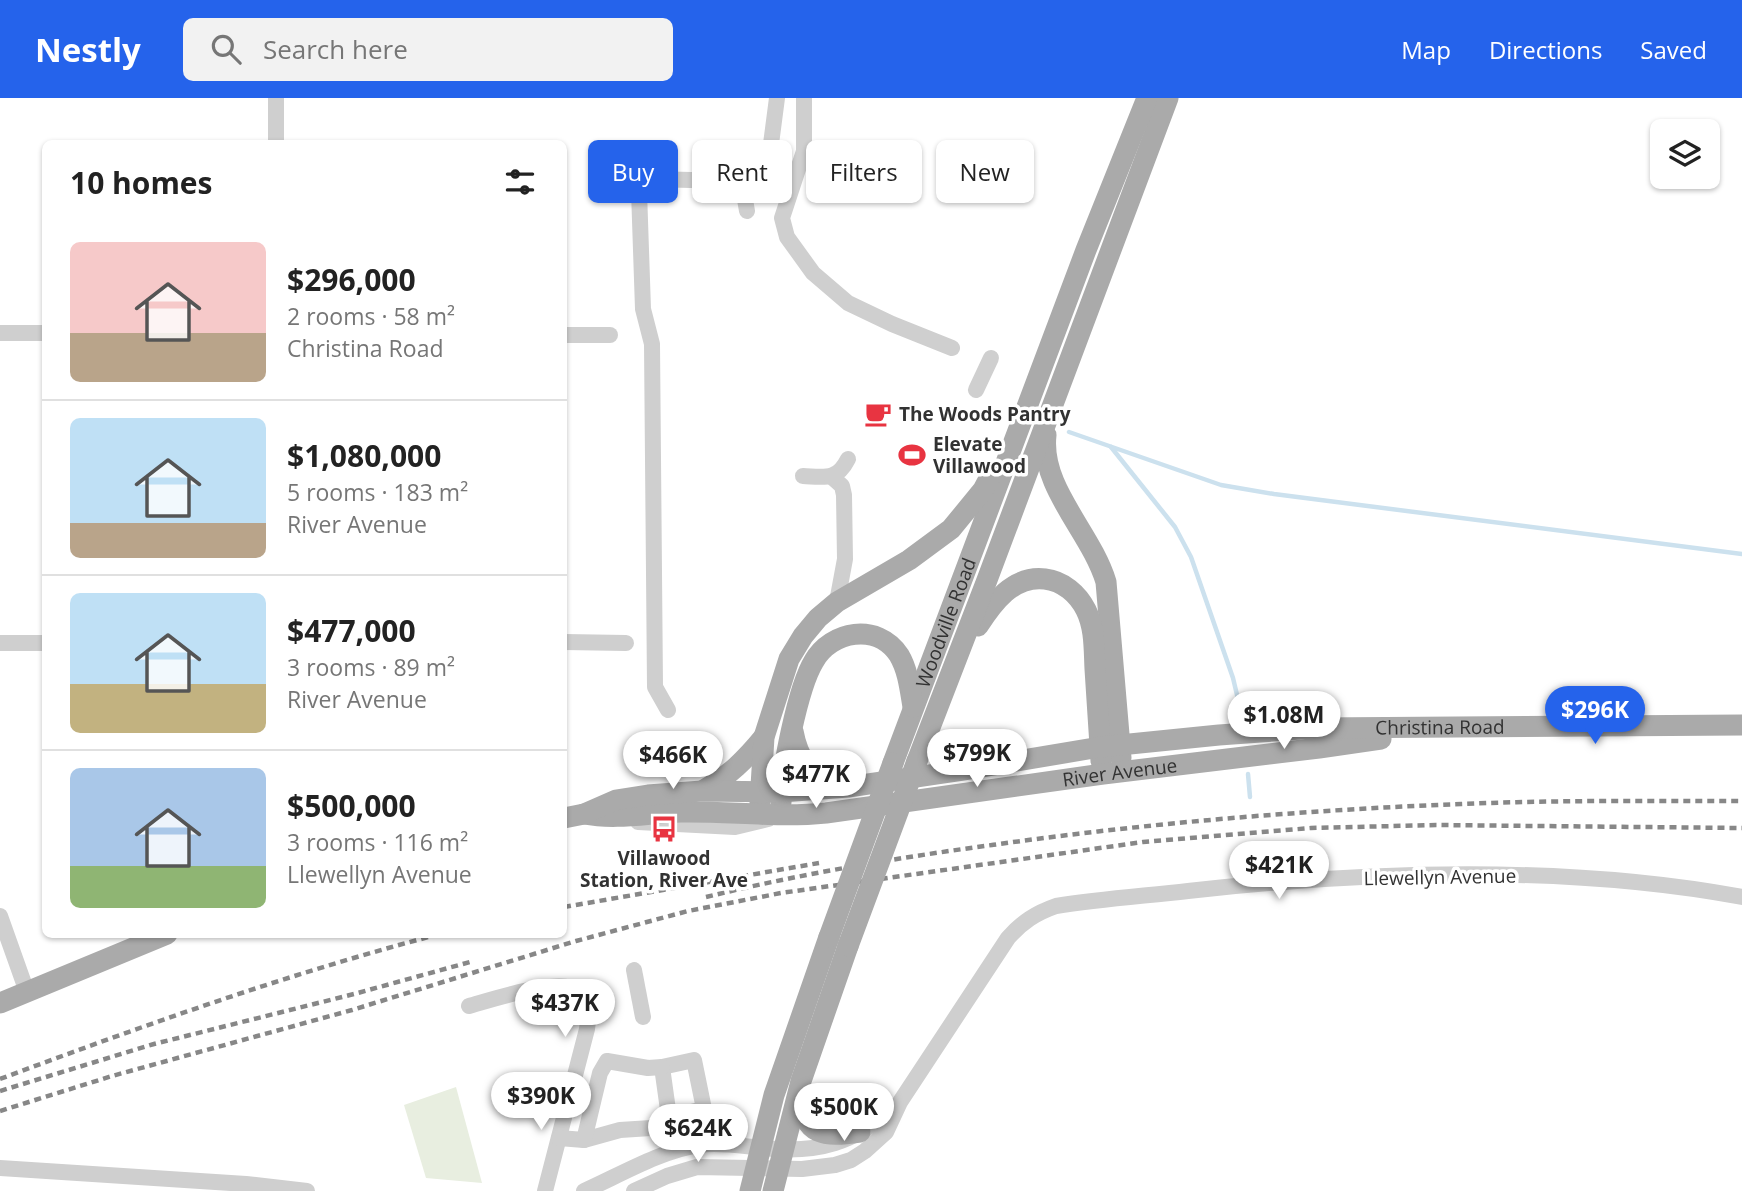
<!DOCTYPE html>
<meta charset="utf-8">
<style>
body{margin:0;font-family:"Open Sans",sans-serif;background:#f2f2f2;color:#222;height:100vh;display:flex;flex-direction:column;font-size:26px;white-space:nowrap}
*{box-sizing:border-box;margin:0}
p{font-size:23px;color:#767676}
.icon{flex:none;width:38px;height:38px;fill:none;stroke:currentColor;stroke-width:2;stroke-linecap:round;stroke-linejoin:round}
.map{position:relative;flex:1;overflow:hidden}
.panel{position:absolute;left:42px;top:42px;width:525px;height:798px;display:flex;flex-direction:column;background:#fff;border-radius:10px;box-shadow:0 2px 5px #0004}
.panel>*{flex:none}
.top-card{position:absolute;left:588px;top:42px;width:665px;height:63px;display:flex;gap:14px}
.controls{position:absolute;left:1650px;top:21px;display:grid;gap:14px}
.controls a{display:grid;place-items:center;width:70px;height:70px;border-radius:10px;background:#fff;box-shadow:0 2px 5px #0004;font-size:35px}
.price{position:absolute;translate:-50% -60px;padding:0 16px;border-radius:24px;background:#fff;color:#222;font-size:23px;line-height:46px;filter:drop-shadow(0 2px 4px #0008)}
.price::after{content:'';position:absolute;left:50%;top:42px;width:21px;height:16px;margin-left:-10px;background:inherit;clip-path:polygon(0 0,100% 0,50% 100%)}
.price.current{background:#2563eb;color:#fff}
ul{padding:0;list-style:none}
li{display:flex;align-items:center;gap:21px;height:175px;padding:0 28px}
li+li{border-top:2px solid #e0e0e0}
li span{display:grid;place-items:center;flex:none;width:196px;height:140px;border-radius:10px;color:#555}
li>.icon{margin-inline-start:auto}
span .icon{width:84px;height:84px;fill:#fffc;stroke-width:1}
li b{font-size:30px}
h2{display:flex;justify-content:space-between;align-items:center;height:84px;padding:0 28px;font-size:30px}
.chip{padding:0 24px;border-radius:10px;background:#fff;box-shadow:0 2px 5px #0004;font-size:24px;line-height:63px}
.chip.current{background:#2563eb;color:#fff}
header{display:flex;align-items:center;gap:42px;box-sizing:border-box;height:98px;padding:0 35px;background:#2563eb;color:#fff}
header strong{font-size:33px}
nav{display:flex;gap:38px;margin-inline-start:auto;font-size:24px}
.search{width:490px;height:63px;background:#f2f2f2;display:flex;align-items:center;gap:18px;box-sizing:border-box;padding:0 24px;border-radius:10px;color:#767676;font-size:26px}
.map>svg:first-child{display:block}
</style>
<header>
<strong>Nestly</strong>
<div class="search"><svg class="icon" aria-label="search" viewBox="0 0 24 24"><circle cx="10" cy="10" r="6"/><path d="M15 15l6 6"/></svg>Search here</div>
<nav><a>Map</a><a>Directions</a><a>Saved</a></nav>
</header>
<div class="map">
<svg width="1742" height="1093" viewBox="0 0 1742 1093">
<rect width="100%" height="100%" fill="#fff"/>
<!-- green -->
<polygon fill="#e8eee0" points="456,989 482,1085 426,1080 404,1007"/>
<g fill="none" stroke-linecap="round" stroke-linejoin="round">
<!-- stream -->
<g stroke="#cce1ee" stroke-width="4.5">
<polyline points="1069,334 1221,387 1274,396 1742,456"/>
<polyline points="1111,349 1175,429 1191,459 1233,580 1242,618"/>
<polyline points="1248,676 1250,699"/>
<polyline points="1256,752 1257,767"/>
</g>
<!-- minor -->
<g stroke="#cfcfcf" stroke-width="16">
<polyline points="804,0 804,53 782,120 787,139 813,175 848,205 892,226 952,250"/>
<polyline points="276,46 276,0"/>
<polyline points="747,113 743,90 758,80 771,46 777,0"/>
<polyline points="0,235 46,235"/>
<polyline points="564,237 610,237"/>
<polyline points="976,292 991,260"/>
<path d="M803,378C825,379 837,383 848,361"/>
<polyline points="832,379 842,388 844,397 845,461 837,504"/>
<polyline points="564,544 626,545"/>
<polyline points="0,545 46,545"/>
<polyline points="668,612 655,589 652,246 643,211 639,93 651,81 731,83 743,90"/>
<polyline points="638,724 735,729 768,721"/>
<polyline points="0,818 27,894"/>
<polyline points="634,872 643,919"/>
<path d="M469,908C491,902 571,874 586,898C592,907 588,921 587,931L545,1093"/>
<polyline points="559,1040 584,1042 620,1032 651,1030 669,1019 662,969 694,962 704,1011 669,1019"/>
<polyline points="584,1042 600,975 607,963 648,970 662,969"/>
<polyline points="0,1070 246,1086 307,1093"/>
<path d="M584,1093C618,1078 662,1052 699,1047C720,1044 741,1048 763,1050C819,1056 854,1045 896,1008"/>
<path d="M634,1093L667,1078L697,1069L802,1071L835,1067L851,1062L865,1053L886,1034L900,1004L1008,840C1022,824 1036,815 1056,808C1100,801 1144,798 1188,793C1368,773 1564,766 1742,799"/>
</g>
<!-- major -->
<g stroke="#aaa" stroke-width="21">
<path d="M1046,337C1040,390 1091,434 1106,484L1121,660"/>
<path d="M978,528C993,505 1013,477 1045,481C1063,483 1078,496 1086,512C1095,530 1094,552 1095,571C1097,602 1099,632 1101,663"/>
<path d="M793,633C798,661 811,680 839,687"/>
<polyline points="917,663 987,482 1168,0"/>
<path id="s1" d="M893,665L1086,152L1147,0"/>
<path d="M704,692C729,678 746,661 764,639"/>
<polyline points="760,705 764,639 789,561 803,538 818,520 837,504 909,462 951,431 983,392 991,377"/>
<path d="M781,705C781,674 798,589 814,563C831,533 877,524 899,557C908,572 910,591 913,609"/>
<path id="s2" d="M584,716C617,722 648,715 681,714C729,713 777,720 826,715L1103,676L1319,650L1381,641"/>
<path id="s3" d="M564,720L584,716L616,702L648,697L702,693L781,694L848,689L963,672L1100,649L1219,637L1316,630L1742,627"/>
<polyline points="0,905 167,836"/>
<path d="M801,996C802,1039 825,1039 860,1034"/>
<polyline points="750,1093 774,997 829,839"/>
<polyline points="773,1093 801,983 848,848"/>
</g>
<!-- rail -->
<g stroke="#878787" stroke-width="4.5" stroke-dasharray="7 5" stroke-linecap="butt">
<path d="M706,799C800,776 896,760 992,747C1148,725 1305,712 1461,706C1555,702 1649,703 1742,703"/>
<polyline points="564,809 819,765"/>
<path d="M0,981C145,927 290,875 440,836"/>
<polyline points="0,993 154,946 354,896 470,864"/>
<polyline points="0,1013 112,978 352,912 576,843 688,813 781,795 1143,744 1311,730 1436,727 1742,730"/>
</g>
<!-- major-bridge -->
<g stroke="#aaa" stroke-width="21">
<polyline points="829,839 893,665"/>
<polyline points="848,848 917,663"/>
</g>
</g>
<!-- icons -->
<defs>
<g id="cafe-bare" transform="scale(2.1)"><path d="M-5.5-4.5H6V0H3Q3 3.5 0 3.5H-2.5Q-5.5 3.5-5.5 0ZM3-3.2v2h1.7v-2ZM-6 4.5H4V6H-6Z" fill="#e83441" stroke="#fff" stroke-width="2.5" paint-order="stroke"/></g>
<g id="stadium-bare" transform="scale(2.1)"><path d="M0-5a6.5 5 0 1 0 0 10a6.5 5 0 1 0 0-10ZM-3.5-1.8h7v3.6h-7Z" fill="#e83441" stroke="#fff" stroke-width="2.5" paint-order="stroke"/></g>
<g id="bus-bare" transform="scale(2.1)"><path d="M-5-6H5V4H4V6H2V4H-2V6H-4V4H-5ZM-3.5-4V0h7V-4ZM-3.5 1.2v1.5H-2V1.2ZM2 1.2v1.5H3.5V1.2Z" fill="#e83441" stroke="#fff" stroke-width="2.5" paint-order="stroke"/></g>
</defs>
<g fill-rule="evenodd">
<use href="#cafe-bare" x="878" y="316"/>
<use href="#stadium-bare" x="912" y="357"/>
<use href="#bus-bare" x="664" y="731"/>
</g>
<g text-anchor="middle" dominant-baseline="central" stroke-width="7" stroke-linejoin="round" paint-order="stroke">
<!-- poi labels -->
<g font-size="19" font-weight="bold" fill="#323232" stroke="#fff" text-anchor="start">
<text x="899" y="316">The Woods Pantry</text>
<text x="933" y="346">Elevate<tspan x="933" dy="22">Villawood</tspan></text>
<text x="664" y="760" text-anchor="middle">Villawood<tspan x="664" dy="22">Station, River Ave</tspan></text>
</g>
<!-- street labels -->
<g font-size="19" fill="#323232" stroke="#fff">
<text stroke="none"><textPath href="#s1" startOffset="150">Woodville Road</textPath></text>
<text stroke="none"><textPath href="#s3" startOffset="884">Christina Road</textPath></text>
<text stroke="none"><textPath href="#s2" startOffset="539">River Avenue</textPath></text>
<text transform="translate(1440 779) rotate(-1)">Llewellyn Avenue</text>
</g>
</g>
</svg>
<div class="controls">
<a><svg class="icon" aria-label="layers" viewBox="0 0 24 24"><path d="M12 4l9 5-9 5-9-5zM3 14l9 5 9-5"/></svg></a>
</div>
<b class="price current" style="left:1595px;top:648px">$296K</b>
<b class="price" style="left:1284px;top:653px">$1.08M</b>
<b class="price" style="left:977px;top:691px">$799K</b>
<b class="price" style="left:673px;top:693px">$466K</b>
<b class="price" style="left:816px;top:712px">$477K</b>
<b class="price" style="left:1279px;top:803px">$421K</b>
<b class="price" style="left:565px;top:941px">$437K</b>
<b class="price" style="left:541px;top:1034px">$390K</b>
<b class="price" style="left:844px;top:1045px">$500K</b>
<b class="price" style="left:698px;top:1066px">$624K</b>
<div class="top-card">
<a class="chip current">Buy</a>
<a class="chip">Rent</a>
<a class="chip">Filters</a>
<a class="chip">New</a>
</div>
<section class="panel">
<h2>10 homes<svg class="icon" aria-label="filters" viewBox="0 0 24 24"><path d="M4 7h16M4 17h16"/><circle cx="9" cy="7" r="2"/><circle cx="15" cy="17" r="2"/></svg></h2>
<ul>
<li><span style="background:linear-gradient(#f6c9c9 65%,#b9a48a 0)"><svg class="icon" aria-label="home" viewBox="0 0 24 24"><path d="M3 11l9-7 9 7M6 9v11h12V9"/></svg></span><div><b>$296,000</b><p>2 rooms · 58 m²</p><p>Christina Road</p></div></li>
<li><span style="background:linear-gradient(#bfe0f5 75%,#b9a48a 0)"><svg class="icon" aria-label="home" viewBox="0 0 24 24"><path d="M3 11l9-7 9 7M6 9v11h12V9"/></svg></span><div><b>$1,080,000</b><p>5 rooms · 183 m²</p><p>River Avenue</p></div></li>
<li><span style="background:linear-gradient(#bfe0f5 65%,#c2b280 0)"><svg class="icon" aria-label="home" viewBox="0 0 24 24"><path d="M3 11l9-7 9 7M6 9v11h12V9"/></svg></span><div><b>$477,000</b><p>3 rooms · 89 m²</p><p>River Avenue</p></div></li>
<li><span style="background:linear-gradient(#a9c7e8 70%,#8fb573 0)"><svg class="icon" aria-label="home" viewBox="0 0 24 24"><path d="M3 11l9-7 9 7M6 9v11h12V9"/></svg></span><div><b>$500,000</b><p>3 rooms · 116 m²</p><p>Llewellyn Avenue</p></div></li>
</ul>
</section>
</div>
